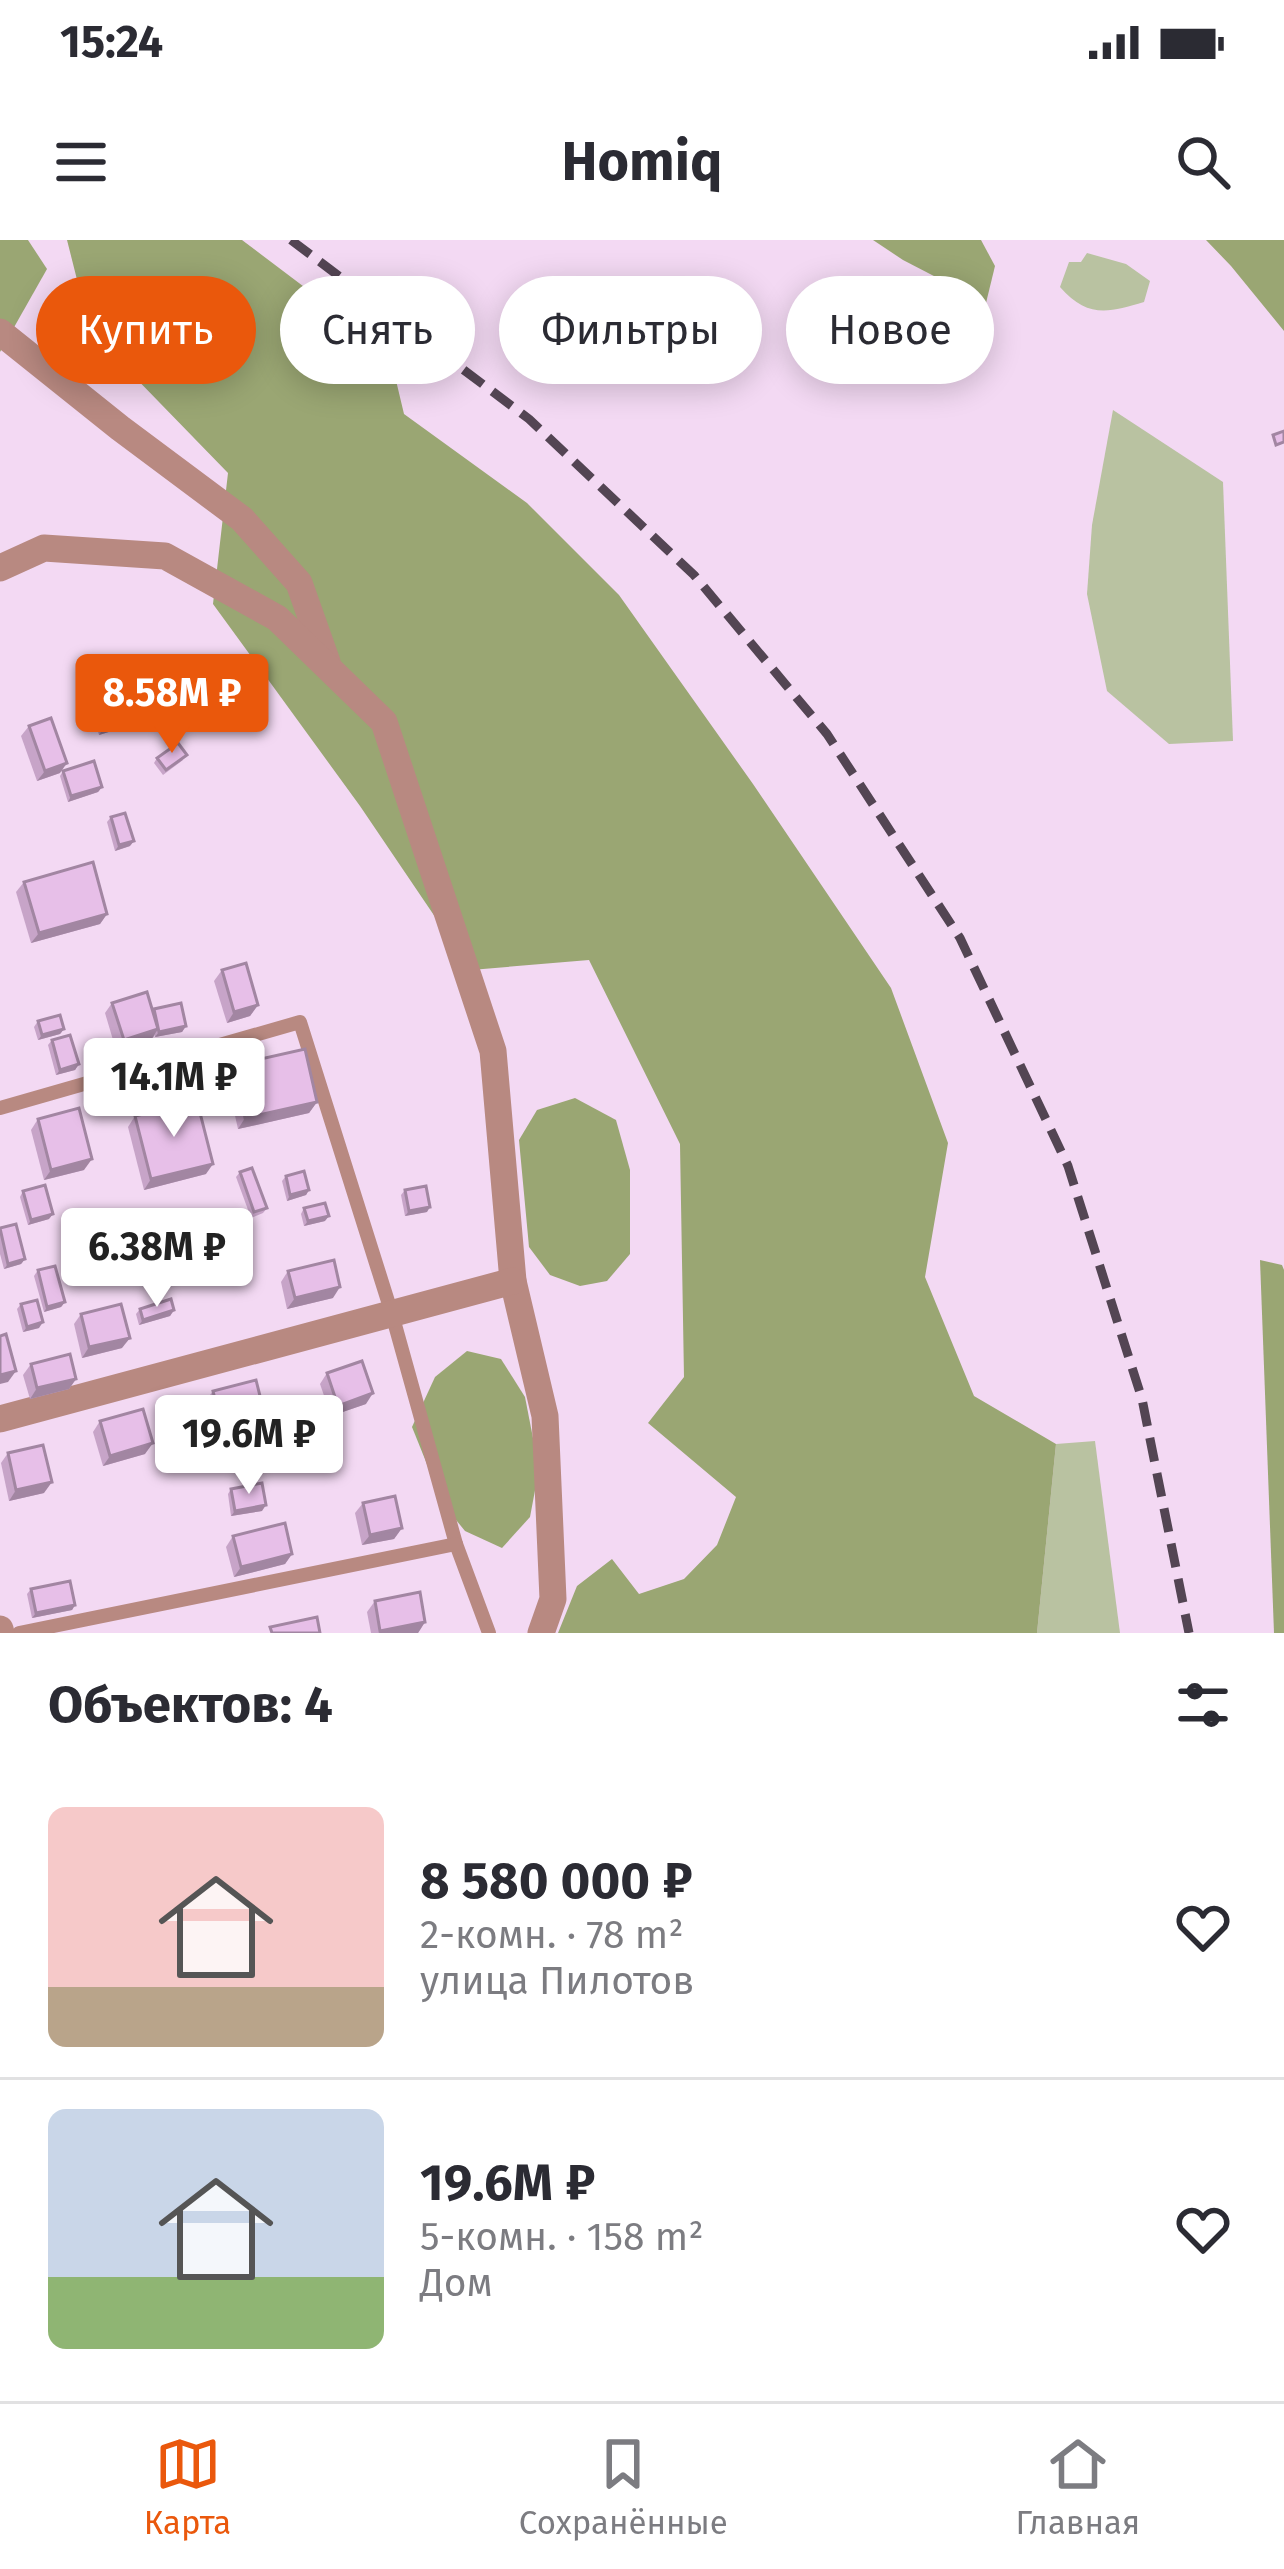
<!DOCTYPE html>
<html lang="ru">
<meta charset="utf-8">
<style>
body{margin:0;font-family:"Fira Sans",sans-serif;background:#f2f2f3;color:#2b2b33;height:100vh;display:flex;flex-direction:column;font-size:45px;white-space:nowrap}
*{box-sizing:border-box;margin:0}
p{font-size:39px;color:#7c7c81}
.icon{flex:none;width:66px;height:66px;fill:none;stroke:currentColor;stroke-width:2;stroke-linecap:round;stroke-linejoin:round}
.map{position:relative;height:1393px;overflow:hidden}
.drawer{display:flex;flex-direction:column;background:#fff;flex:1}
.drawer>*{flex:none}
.guide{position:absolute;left:36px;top:36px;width:1212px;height:108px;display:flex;gap:24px}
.price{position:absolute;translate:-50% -102px;padding:0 27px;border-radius:12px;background:#fff;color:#222;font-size:39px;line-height:78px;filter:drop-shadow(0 3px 6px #0008)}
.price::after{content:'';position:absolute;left:50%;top:72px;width:36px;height:27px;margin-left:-18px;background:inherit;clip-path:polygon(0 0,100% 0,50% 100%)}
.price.on{background:#ea580c;color:#fff}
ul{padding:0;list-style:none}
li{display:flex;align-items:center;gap:36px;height:300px;padding:0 48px}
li+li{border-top:3px solid #e1e1e2}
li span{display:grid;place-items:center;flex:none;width:336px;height:240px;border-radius:18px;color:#555}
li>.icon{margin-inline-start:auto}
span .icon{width:144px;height:144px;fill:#fffc;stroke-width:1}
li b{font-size:51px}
h2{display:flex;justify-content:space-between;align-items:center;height:144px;padding:0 48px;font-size:51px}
.chip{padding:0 42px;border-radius:54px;background:#fff;box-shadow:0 6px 30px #0003;font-size:42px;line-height:108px}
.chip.on{background:#ea580c;color:#fff}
.status{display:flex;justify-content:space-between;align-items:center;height:84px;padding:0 60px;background:#fff;direction:ltr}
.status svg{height:33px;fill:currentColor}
header{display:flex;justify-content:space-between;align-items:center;height:156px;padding:0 48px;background:#fff;font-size:54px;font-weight:700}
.menu{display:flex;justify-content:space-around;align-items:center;height:168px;border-top:3px solid #e1e1e2;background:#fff;font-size:33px;color:#7c7c81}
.menu a{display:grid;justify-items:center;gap:6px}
.menu .on{color:#ea580c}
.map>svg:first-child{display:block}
</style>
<div class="status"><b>15:24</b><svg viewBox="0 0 49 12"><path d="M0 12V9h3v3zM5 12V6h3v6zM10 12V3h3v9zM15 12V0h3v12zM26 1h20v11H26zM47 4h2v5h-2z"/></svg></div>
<header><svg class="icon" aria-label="menu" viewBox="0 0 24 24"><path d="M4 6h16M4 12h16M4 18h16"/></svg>Homiq<svg class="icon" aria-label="search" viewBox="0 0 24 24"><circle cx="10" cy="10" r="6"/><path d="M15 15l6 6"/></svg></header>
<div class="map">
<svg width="1284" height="1393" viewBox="0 0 1284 1393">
<rect width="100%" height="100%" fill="#f3d9f3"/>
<!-- green -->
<g fill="#b9c2a1">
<path d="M1087,13L1126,24L1150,41L1144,62C1108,73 1087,78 1060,47L1069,22H1081Z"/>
<polygon points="1113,170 1223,242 1233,501 1169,504 1107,451 1087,354 1092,285"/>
<polygon points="1095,1201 1120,1393 1037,1393 1056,1204"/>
</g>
<!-- forest -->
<g fill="#9aa673">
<polygon points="0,0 28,0 47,29 0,112"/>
<polygon points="67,0 242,0 389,111 404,174 527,263 619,355 753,544 891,748 948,903 925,1037 974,1156 1056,1204 1037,1393 558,1393 577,1346 612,1319 639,1354 684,1339 717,1305 736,1257 648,1183 684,1137 680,904 589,720 471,730 360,566 213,364 228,233 90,91"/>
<polygon points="873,0 981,0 995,26 986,63 903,20"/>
<polygon points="1206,0 1284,0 1284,91 1231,26"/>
<polygon points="575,858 616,880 630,930 630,1014 607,1041 580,1046 550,1035 529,1007 519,900 537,870"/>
<polygon points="1260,1020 1282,1025 1284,1030 1284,1393 1274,1393"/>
<polygon points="467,1111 501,1119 525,1157 539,1229 530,1277 502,1308 465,1291 443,1264 412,1187 435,1137"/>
</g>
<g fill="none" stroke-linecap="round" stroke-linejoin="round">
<!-- lane -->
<g stroke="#b88981" stroke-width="14">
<polyline points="0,868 300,782 392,1074 456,1304"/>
<polyline points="19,1393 456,1304 489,1393"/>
</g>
<!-- street -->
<g stroke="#b88981" stroke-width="27">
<polyline points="0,92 120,188 242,279 299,343 327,422"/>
<polyline points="0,328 44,308 165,316 277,378 384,482 493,811 513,1041 545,1176 553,1359 541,1393"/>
<polyline points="0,1179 513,1041"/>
<polyline points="0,1389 1,1393"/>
</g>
<!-- rail -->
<polyline stroke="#534553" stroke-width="9" stroke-dasharray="24 12" stroke-linecap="butt" points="291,0 529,179 694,335 827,494 960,698 1068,926 1142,1159 1189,1393"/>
</g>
<!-- wall -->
<g fill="#c7a4c8">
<polygon points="88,452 125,454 121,459 89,470 85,457"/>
<polygon points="100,478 131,485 99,495 96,484"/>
<polygon points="29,486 60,533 37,541 21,496"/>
<polygon points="157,518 183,520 163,535 154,523"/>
<polygon points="63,531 102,547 98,552 68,562 60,536"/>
<polygon points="111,577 130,606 115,611 107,582"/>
<polygon points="24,642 107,674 100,684 31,703 16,652"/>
<polygon points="222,730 258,765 250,776 227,783 214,741"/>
<polygon points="112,763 153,771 154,769 186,786 182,792 155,797 155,795 151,800 116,810 105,773"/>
<polygon points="38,781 64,789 60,794 38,800 34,787"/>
<polygon points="52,800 79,824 75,830 56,835 48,805"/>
<polygon points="234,825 317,862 309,873 238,889 226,836"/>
<polygon points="135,876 206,934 144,950 128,887"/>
<polygon points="38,879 84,930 44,940 31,890"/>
<polygon points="240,932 267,968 263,973 251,978 236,937"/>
<polygon points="286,936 309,950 306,955 287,961 282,941"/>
<polygon points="405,950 427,972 405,976 401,955"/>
<polygon points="23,951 49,979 28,985 20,957"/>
<polygon points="304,968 325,981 304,986 301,974"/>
<polygon points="83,983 115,991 111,996 83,1004 79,988"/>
<polygon points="0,988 25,1019 21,1024 4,1029 0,1014"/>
<polygon points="38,1030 65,1062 61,1067 44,1072 34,1036"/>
<polygon points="288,1031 333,1058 287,1069 281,1042"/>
<polygon points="21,1064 39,1088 23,1092 17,1069"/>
<polygon points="140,1069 174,1070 170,1076 139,1085 136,1074"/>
<polygon points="81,1074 122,1108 82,1118 74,1084"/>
<polygon points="31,1124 76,1139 69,1149 30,1159 23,1135"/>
<polygon points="327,1133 366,1164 331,1176 320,1144"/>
<polygon points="213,1151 266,1180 258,1191 215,1202 205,1162"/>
<polygon points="100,1181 145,1214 103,1226 93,1192"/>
<polygon points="8,1213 44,1253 9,1261 1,1223"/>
<polygon points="231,1249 262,1271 231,1276 228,1254"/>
<polygon points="363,1263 402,1288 394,1299 362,1305 355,1273"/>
<polygon points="233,1296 292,1314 285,1324 234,1337 226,1307"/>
<polygon points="31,1349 75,1365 72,1370 32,1378 27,1354"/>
<polygon points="375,1361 425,1382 418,1393 371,1393 367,1372"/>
</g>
<!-- shaded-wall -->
<g fill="#a286a2">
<polygon points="125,454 121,459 89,470 93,465"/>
<polygon points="134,480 131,485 99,495 103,489"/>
<polygon points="67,523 60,533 37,541 45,531"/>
<polygon points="102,547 98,552 68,562 71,556"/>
<polygon points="134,601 130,606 115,611 119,605"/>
<polygon points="107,674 100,684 31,703 39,693"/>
<polygon points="258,765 250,776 227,783 234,772"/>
<polygon points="186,786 182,792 155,797 159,792"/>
<polygon points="64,789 60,794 38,800 42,795"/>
<polygon points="158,789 151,800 116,810 124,800"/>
<polygon points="79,824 75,830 56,835 60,830"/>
<polygon points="317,862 309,873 238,889 245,878"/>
<polygon points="92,919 84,930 44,940 51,930"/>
<polygon points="213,924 206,934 144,950 151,939"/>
<polygon points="309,950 306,955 287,961 290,955"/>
<polygon points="430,967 427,972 405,976 409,971"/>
<polygon points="53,974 49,979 28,985 31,980"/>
<polygon points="329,976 325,981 304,986 308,981"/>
<polygon points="115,991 111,996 83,1004 87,999"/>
<polygon points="25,1019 21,1024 4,1029 8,1024"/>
<polygon points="340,1047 333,1058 287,1069 295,1058"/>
<polygon points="65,1062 61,1067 44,1072 47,1067"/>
<polygon points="174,1070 170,1076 139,1085 143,1080"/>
<polygon points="43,1082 39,1088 23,1092 27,1087"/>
<polygon points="130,1098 122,1108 82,1118 89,1107"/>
<polygon points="16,1131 8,1142 0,1144 0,1135"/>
<polygon points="76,1139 69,1149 30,1159 37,1148"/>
<polygon points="373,1153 366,1164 331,1176 338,1166"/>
<polygon points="266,1180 258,1191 215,1202 223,1191"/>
<polygon points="153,1203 145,1214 103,1226 110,1216"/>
<polygon points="52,1242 44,1253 9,1261 16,1250"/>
<polygon points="266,1265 262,1271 231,1276 235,1271"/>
<polygon points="402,1288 394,1299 362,1305 370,1295"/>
<polygon points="292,1314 285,1324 234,1337 241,1327"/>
<polygon points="75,1365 72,1370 32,1378 36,1373"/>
<polygon points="425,1382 418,1393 379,1393 380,1391"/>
</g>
<!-- building -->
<g fill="#e7bfe8" stroke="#a286a2" stroke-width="3">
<polygon points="1284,191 1284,202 1276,205 1273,195"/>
<polygon points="120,440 125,454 93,465 88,452"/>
<polygon points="131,469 134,480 103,489 100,478"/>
<polygon points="51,478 67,523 45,531 29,486"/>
<polygon points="178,503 187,515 166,530 157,518"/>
<polygon points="94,521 102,547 71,556 63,531"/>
<polygon points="125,573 134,601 119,605 111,577"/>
<polygon points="93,622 107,674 39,693 24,642"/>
<polygon points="246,723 258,765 234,772 222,730"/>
<polygon points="147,752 158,789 124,800 112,763"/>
<polygon points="181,763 186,786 159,792 154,769"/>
<polygon points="60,775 64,789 42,795 38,781"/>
<polygon points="70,795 79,824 60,830 52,800"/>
<polygon points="305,809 317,862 245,878 234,825"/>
<polygon points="197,861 213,924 151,939 135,876"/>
<polygon points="79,868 92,919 51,930 38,879"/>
<polygon points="252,928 267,968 254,972 240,932"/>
<polygon points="304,931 309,950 290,955 286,936"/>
<polygon points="45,945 53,974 31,980 23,951"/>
<polygon points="426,946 430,967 409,971 405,950"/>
<polygon points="325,963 329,976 308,981 304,968"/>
<polygon points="110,975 115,991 87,999 83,983"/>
<polygon points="16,984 25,1019 8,1024 0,988"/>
<polygon points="334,1020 340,1047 295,1058 288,1031"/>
<polygon points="55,1026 65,1062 47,1067 38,1030"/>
<polygon points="171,1059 174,1070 143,1080 140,1069"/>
<polygon points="37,1060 43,1082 27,1087 21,1064"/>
<polygon points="121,1064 130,1098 89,1107 81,1074"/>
<polygon points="6,1094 16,1131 0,1135 0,1096"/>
<polygon points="70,1114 76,1139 37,1148 31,1124"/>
<polygon points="362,1121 373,1153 338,1166 327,1133"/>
<polygon points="256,1140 266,1180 223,1191 213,1151"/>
<polygon points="143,1169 153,1203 110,1216 100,1181"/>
<polygon points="43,1205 52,1242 16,1250 8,1213"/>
<polygon points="262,1243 266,1265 235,1271 231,1249"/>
<polygon points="395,1256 402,1288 370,1295 363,1263"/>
<polygon points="285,1283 292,1314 241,1327 233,1296"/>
<polygon points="70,1341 75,1365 36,1373 31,1349"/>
<polygon points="420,1352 425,1382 380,1391 375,1361"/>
<polygon points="317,1377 320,1393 272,1393 270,1387"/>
</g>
</svg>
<b class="price on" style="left:172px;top:516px">8.58M ₽</b>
<b class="price" style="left:174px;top:900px">14.1M ₽</b>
<b class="price" style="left:157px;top:1070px">6.38M ₽</b>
<b class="price" style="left:249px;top:1257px">19.6M ₽</b>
<div class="guide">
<a class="chip on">Купить</a>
<a class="chip">Снять</a>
<a class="chip">Фильтры</a>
<a class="chip">Новое</a>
</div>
</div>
<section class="drawer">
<h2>Объектов: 4<svg class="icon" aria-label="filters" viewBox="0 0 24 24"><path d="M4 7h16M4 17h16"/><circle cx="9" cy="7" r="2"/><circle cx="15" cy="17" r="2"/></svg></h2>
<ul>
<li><span style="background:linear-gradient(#f6c9c9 75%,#b9a48a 0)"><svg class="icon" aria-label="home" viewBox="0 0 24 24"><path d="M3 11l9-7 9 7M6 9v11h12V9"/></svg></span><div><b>8 580 000 ₽</b><p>2-комн. · 78 m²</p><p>улица Пилотов</p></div><svg class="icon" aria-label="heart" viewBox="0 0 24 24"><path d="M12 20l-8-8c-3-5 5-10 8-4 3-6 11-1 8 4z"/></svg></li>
<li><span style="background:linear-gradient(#c9d6e8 70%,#8fb573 0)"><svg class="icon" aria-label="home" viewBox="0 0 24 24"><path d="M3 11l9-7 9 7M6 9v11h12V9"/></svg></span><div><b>19.6M ₽</b><p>5-комн. · 158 m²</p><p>Дом</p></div><svg class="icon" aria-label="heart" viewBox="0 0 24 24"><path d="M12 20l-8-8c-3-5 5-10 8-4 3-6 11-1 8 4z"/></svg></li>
</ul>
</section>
<nav class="menu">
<a class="on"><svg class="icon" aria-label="map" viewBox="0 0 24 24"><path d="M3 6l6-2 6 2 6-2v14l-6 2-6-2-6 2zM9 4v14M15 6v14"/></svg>Карта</a>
<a><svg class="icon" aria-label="saved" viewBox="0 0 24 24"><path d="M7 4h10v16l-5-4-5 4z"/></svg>Сохранённые</a>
<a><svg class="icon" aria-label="home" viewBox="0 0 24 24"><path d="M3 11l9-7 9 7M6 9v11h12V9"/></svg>Главная</a>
</nav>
